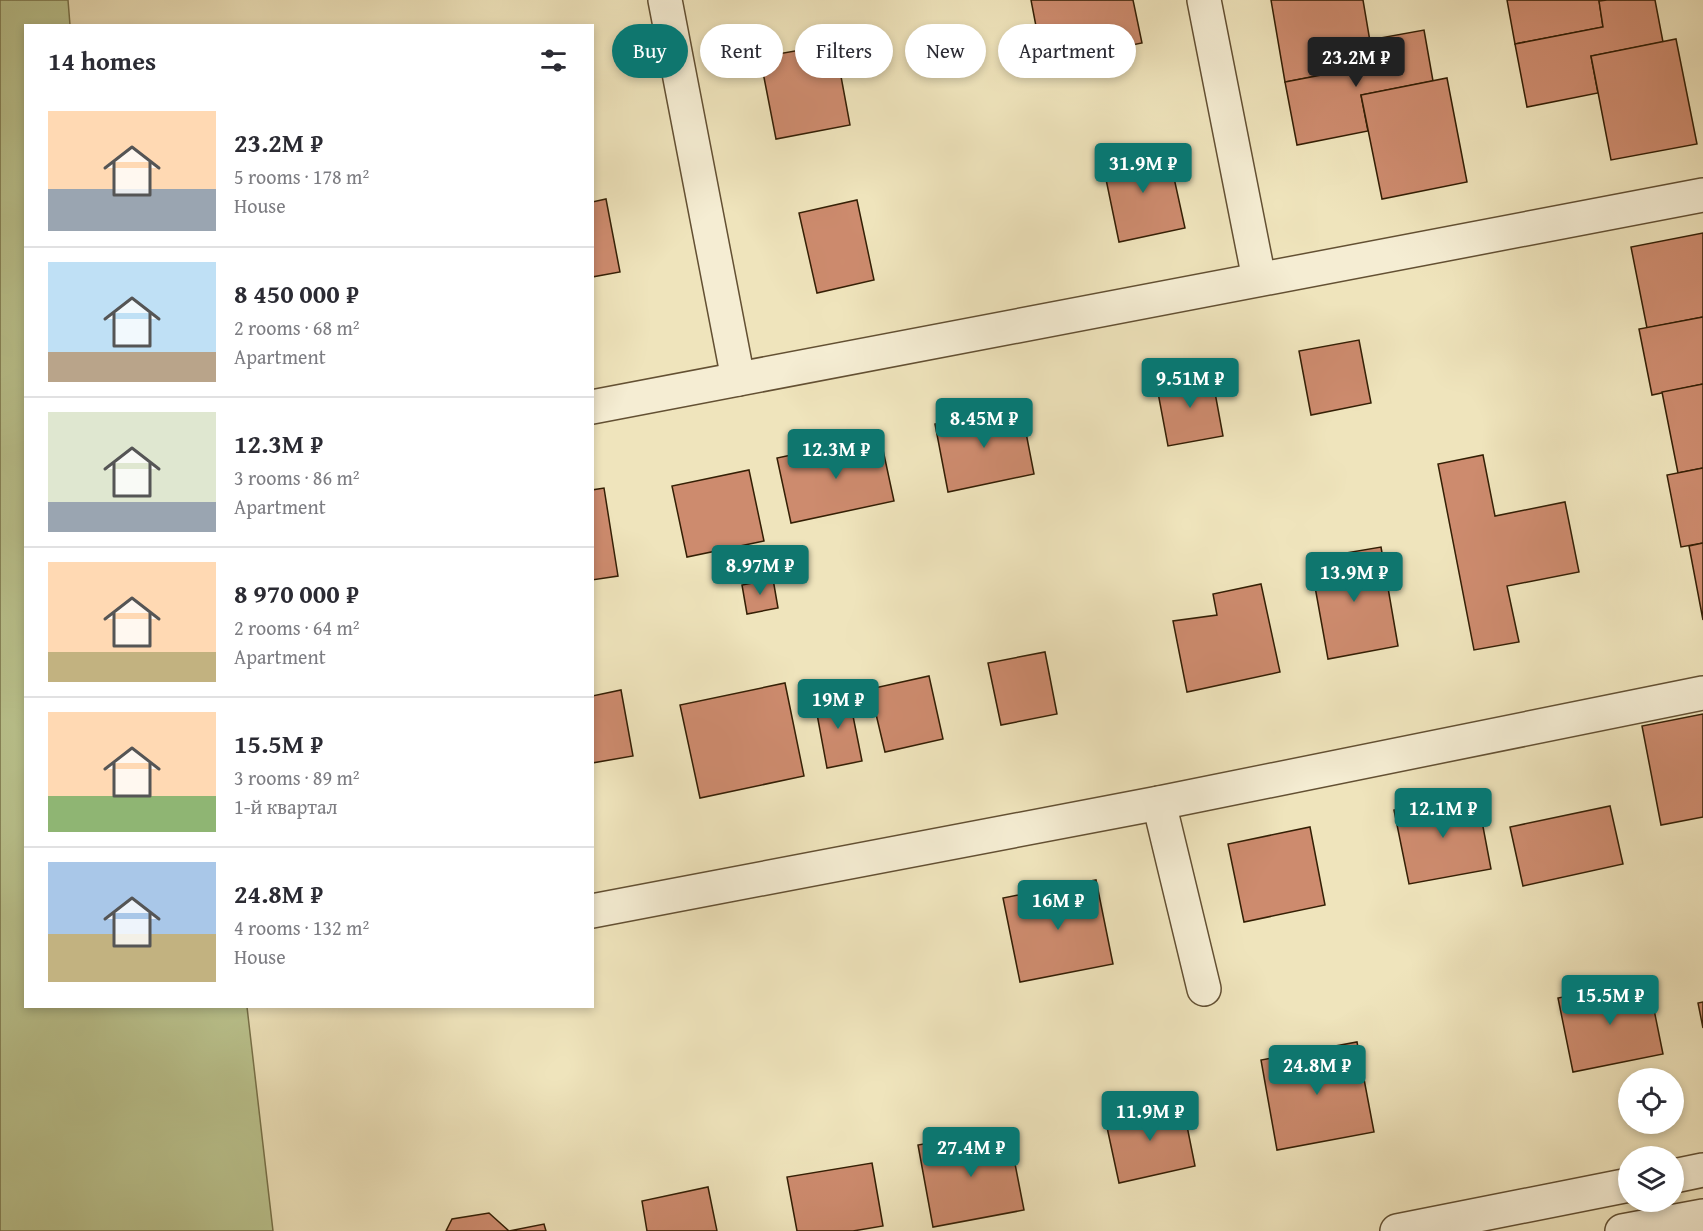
<!DOCTYPE html>
<meta charset="utf-8">
<style>
body{margin:0;font-family:"Gentium Book Plus",serif;background:#f2f2f3;color:#2b2b33;height:100vh;display:flex;flex-direction:column;font-size:22px;white-space:nowrap}
*{box-sizing:border-box;margin:0}
p{font-size:20px;color:#7c7c81}
.icon{flex:none;width:33px;height:33px;fill:none;stroke:currentColor;stroke-width:2;stroke-linecap:round;stroke-linejoin:round}
.map{position:relative;flex:1;overflow:hidden}
.details{position:absolute;left:24px;top:24px;width:570px;height:984px;display:flex;flex-direction:column;background:#fff;border-radius:0px;box-shadow:0 3px 9px #0003}
.details>*{flex:none}
.top-card{position:absolute;left:612px;top:24px;width:570px;height:54px;display:flex;gap:12px}
.buttons{position:absolute;left:1618px;top:1068px;display:grid;gap:12px}
.buttons a{display:grid;place-items:center;width:66px;height:66px;border-radius:50%;background:#fff;box-shadow:0 3px 9px #0003;font-size:30px}
.price{position:absolute;translate:-50% -51px;padding:0 14px;border-radius:6px;background:#0f766e;color:#fff;font-size:20px;line-height:39px;filter:drop-shadow(0 2px 3px #0008)}
.price::after{content:'';position:absolute;left:50%;top:36px;width:18px;height:14px;margin-left:-9px;background:inherit;clip-path:polygon(0 0,100% 0,50% 100%)}
.price.active{background:#222;color:#fff}
ul{padding:0;list-style:none}
li{display:flex;align-items:center;gap:18px;height:150px;padding:0 24px}
li+li{border-top:2px solid #e1e1e2}
li span{display:grid;place-items:center;flex:none;width:168px;height:120px;border-radius:0px;color:#555}
li>.icon{margin-inline-start:auto}
span .icon{width:72px;height:72px;fill:#fffc;stroke-width:1}
li b{font-size:26px}
h2{display:flex;justify-content:space-between;align-items:center;height:72px;padding:0 24px;font-size:26px}
.pill{padding:0 21px;border-radius:27px;background:#fff;box-shadow:0 3px 9px #0003;font-size:21px;line-height:54px}
.pill.active{background:#0f766e;color:#fff}
.map>svg:first-child{display:block}
</style>
<div class="map">
<svg width="1703" height="1231" viewBox="0 0 1703 1231">
<rect width="100%" height="100%" fill="#efe4bc"/>
<filter id="stains"><feTurbulence type="fractalNoise" baseFrequency=".00333" numOctaves="4"/><feColorMatrix values="0 0 0 0 .2 0 0 0 0 .09 0 0 0 0 .02 0 0 0 .5 -.17"/></filter>
<radialGradient id="worn" r=".72"><stop offset=".6" stop-color="#630" stop-opacity="0"/><stop offset="1" stop-color="#630" stop-opacity=".3"/></radialGradient>
<!-- green -->
<polygon fill="#bbc48f" stroke="#78724a" stroke-width="1.5" points="0,0 68,0 70,25 26,26 26,1006 247,1007 273,1231 0,1231"/>
<!-- building -->
<g fill="#cd8b6e" stroke="#341f05" stroke-width="1.5">
<polygon points="1031,0 1133,0 1142,43 1043,63"/>
<polygon points="1271,0 1363,0 1374,65 1285,82"/>
<polygon points="1507,0 1599,0 1603,27 1515,44"/>
<polygon points="1607,0 1655,0 1663,42 1591,56 1598,93 1527,107 1515,44 1603,27 1599,1"/>
<polygon points="1424,30 1433,81 1361,95 1368,131 1297,145 1285,82 1374,65 1369,40"/>
<polygon points="1676,39 1697,144 1611,160 1591,56"/>
<polygon points="835,44 850,125 776,139 760,57"/>
<polygon points="1447,78 1467,182 1382,199 1361,95"/>
<polygon points="1167,146 1185,228 1119,242 1102,160"/>
<polygon points="606,199 620,272 592,277 592,202"/>
<polygon points="857,200 874,280 817,293 799,213"/>
<polygon points="1703,233 1703,317 1647,328 1631,247"/>
<polygon points="1703,317 1703,384 1652,395 1639,329"/>
<polygon points="1359,340 1371,403 1311,415 1299,351"/>
<polygon points="1211,371 1223,436 1168,446 1156,382"/>
<polygon points="1703,384 1703,468 1678,473 1662,392"/>
<polygon points="1021,407 1034,474 948,492 935,424"/>
<polygon points="880,436 894,501 791,523 777,458"/>
<polygon points="1483,455 1495,516 1565,502 1579,572 1507,586 1519,642 1474,650 1438,464"/>
<polygon points="1703,468 1703,543 1681,547 1667,475"/>
<polygon points="749,470 764,541 687,557 672,486"/>
<polygon points="604,488 618,576 592,580 592,490"/>
<polygon points="1703,543 1703,620 1689,546"/>
<polygon points="1381,547 1398,646 1328,659 1310,559"/>
<polygon points="773,579 778,608 747,614 742,585"/>
<polygon points="1261,584 1280,672 1187,692 1173,621 1217,615 1213,594"/>
<polygon points="1045,652 1057,714 1001,725 988,663"/>
<polygon points="929,676 943,739 885,752 870,689"/>
<polygon points="785,683 804,776 700,798 680,705"/>
<polygon points="621,690 633,756 592,763 592,696"/>
<polygon points="848,691 862,761 827,768 814,698"/>
<polygon points="1703,714 1703,817 1661,825 1642,726"/>
<polygon points="1477,795 1491,869 1409,884 1394,810"/>
<polygon points="1610,806 1623,864 1523,886 1510,827"/>
<polygon points="1310,827 1325,905 1244,922 1228,844"/>
<polygon points="1096,880 1113,964 1020,982 1003,898"/>
<polygon points="1648,980 1663,1054 1573,1072 1558,998"/>
<polygon points="1703,1002 1703,1028 1698,1003"/>
<polygon points="1357,1042 1374,1132 1277,1150 1261,1060"/>
<polygon points="1182,1101 1195,1166 1119,1183 1105,1118"/>
<polygon points="1008,1128 1024,1210 933,1227 918,1145"/>
<polygon points="872,1163 883,1226 853,1231 797,1231 787,1177"/>
<polygon points="708,1187 717,1231 647,1231 642,1201"/>
<polygon points="489,1213 509,1231 544,1224 546,1231 446,1231 452,1219"/>
</g>
<g fill="none" stroke-linecap="round" stroke-linejoin="round">
<!-- minor casing -->
<g stroke="#635033" stroke-width="36">
<g id="minor">
<polyline points="665,0 738,379"/>
<polyline points="1204,0 1259,279"/>
<polyline points="592,407 1703,195"/>
<polyline points="1159,803 1204,989"/>
<polyline points="592,911 1159,803 1703,693"/>
<polyline points="1674,1176 1703,1170"/>
<polyline points="1397,1231 1629,1185"/>
<polyline points="1622,1231 1703,1216"/>
</g>
</g>
<!-- minor -->
<use href="#minor" stroke="#f5edd3" stroke-width="33"/>
</g>
<rect width="100%" height="100%" filter="url(#stains)"/>
<rect width="100%" height="100%" fill="url(#worn)"/>
</svg>
<div class="buttons">
<a><svg class="icon" aria-label="locate" viewBox="0 0 24 24"><circle cx="12" cy="12" r="6"/><path d="M12 2v4M12 18v4M2 12h4M18 12h4"/></svg></a>
<a><svg class="icon" aria-label="layers" viewBox="0 0 24 24"><path d="M12 4l9 5-9 5-9-5zM3 14l9 5 9-5"/></svg></a>
</div>
<b class="price active" style="left:1356px;top:88px">23.2M ₽</b>
<b class="price" style="left:1143px;top:194px">31.9M ₽</b>
<b class="price" style="left:1190px;top:409px">9.51M ₽</b>
<b class="price" style="left:984px;top:449px">8.45M ₽</b>
<b class="price" style="left:836px;top:480px">12.3M ₽</b>
<b class="price" style="left:760px;top:596px">8.97M ₽</b>
<b class="price" style="left:1354px;top:603px">13.9M ₽</b>
<b class="price" style="left:838px;top:730px">19M ₽</b>
<b class="price" style="left:1443px;top:839px">12.1M ₽</b>
<b class="price" style="left:1058px;top:931px">16M ₽</b>
<b class="price" style="left:1610px;top:1026px">15.5M ₽</b>
<b class="price" style="left:1317px;top:1096px">24.8M ₽</b>
<b class="price" style="left:1150px;top:1142px">11.9M ₽</b>
<b class="price" style="left:971px;top:1178px">27.4M ₽</b>
<div class="top-card">
<a class="pill active">Buy</a>
<a class="pill">Rent</a>
<a class="pill">Filters</a>
<a class="pill">New</a>
<a class="pill">Apartment</a>
</div>
<section class="details">
<h2>14 homes<svg class="icon" aria-label="filters" viewBox="0 0 24 24"><path d="M4 7h16M4 17h16"/><circle cx="9" cy="7" r="2"/><circle cx="15" cy="17" r="2"/></svg></h2>
<ul>
<li><span style="background:linear-gradient(#ffd9b3 65%,#9aa5b1 0)"><svg class="icon" aria-label="home" viewBox="0 0 24 24"><path d="M3 11l9-7 9 7M6 9v11h12V9"/></svg></span><div><b>23.2M ₽</b><p>5 rooms · 178 m²</p><p>House</p></div></li>
<li><span style="background:linear-gradient(#bfe0f5 75%,#b9a48a 0)"><svg class="icon" aria-label="home" viewBox="0 0 24 24"><path d="M3 11l9-7 9 7M6 9v11h12V9"/></svg></span><div><b>8 450 000 ₽</b><p>2 rooms · 68 m²</p><p>Apartment</p></div></li>
<li><span style="background:linear-gradient(#dfe7d0 75%,#9aa5b1 0)"><svg class="icon" aria-label="home" viewBox="0 0 24 24"><path d="M3 11l9-7 9 7M6 9v11h12V9"/></svg></span><div><b>12.3M ₽</b><p>3 rooms · 86 m²</p><p>Apartment</p></div></li>
<li><span style="background:linear-gradient(#ffd9b3 75%,#c2b280 0)"><svg class="icon" aria-label="home" viewBox="0 0 24 24"><path d="M3 11l9-7 9 7M6 9v11h12V9"/></svg></span><div><b>8 970 000 ₽</b><p>2 rooms · 64 m²</p><p>Apartment</p></div></li>
<li><span style="background:linear-gradient(#ffd9b3 70%,#8fb573 0)"><svg class="icon" aria-label="home" viewBox="0 0 24 24"><path d="M3 11l9-7 9 7M6 9v11h12V9"/></svg></span><div><b>15.5M ₽</b><p>3 rooms · 89 m²</p><p>1-й квартал</p></div></li>
<li><span style="background:linear-gradient(#a9c7e8 60%,#c2b280 0)"><svg class="icon" aria-label="home" viewBox="0 0 24 24"><path d="M3 11l9-7 9 7M6 9v11h12V9"/></svg></span><div><b>24.8M ₽</b><p>4 rooms · 132 m²</p><p>House</p></div></li>
</ul>
</section>
</div>
